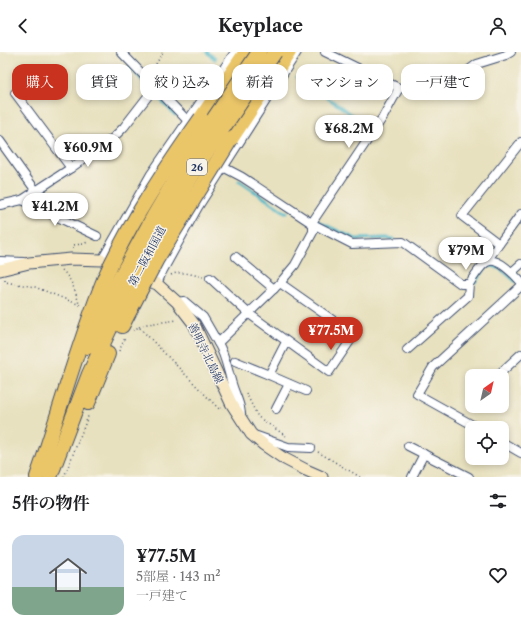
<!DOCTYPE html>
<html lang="ja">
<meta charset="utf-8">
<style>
body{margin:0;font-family:"Libre Caslon Text","Noto Serif JP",serif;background:#f2f2f2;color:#202124;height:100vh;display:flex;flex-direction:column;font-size:15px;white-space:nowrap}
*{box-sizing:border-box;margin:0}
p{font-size:13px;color:#757577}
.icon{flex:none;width:22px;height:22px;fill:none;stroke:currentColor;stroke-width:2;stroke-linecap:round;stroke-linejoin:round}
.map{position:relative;height:425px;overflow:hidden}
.details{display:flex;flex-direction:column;background:#fff;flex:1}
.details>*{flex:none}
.banner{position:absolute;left:12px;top:12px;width:497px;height:36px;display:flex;gap:8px}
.needle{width:26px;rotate:34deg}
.fabs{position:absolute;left:465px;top:317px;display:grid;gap:8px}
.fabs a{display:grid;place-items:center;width:44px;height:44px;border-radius:8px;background:#fff;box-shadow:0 2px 6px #0003;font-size:20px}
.price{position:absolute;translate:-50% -34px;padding:0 9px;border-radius:14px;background:#fff;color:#222;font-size:13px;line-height:26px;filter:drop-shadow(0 1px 2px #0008)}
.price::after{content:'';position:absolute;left:50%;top:24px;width:12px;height:9px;margin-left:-6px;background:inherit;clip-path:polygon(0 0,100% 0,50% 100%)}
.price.selected{background:#c8321e;color:#fff}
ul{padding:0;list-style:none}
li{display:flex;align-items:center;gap:12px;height:100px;padding:0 12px}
li span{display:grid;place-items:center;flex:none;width:112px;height:80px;border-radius:12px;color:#555}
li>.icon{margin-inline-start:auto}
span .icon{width:48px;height:48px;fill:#fffc;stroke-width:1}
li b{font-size:17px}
h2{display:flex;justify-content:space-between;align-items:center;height:48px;padding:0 12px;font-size:17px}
.pill{padding:0 14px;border-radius:12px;background:#fff;box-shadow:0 2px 6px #0003;font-size:14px;line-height:36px}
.pill.selected{background:#c8321e;color:#fff}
header{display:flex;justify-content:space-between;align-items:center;height:52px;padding:0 12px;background:#fff;font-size:18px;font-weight:700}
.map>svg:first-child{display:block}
</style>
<header><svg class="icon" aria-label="back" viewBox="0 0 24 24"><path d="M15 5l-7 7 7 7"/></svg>Keyplace<svg class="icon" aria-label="person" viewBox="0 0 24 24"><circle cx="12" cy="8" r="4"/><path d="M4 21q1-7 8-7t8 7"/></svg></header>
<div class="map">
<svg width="521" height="425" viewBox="0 0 521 425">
<rect width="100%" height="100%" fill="#f7f3e8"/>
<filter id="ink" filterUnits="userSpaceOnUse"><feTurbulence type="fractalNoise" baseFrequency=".025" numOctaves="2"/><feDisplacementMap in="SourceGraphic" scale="8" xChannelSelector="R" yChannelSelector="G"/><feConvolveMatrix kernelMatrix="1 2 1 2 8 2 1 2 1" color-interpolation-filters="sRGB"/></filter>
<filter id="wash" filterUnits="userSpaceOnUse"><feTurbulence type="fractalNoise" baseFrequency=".012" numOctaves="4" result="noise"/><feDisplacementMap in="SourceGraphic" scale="16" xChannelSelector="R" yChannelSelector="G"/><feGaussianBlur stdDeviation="0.9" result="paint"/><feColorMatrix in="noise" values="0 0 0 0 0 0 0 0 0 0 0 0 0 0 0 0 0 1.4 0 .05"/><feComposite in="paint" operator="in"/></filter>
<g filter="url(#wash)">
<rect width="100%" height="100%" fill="#e8e1bf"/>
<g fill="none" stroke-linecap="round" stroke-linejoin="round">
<!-- stream -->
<g stroke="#4db8ca" stroke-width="3">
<polyline points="207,0 215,7"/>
<polyline points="129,14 175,63"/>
<polyline points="297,25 370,75"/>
<polyline points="239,129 285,160 287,160"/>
<polyline points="315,168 356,187 387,186 393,187"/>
<path d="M475,230L487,214C497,212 507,222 515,229"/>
</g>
</g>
</g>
<g filter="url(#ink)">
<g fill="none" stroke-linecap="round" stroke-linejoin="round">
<!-- street casing -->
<g stroke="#3a4a6d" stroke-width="10">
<g id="street">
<polyline points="121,0 187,68 196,79"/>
<polyline points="325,0 399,36 441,38 477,12 506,3 511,0"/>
<polyline points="15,41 71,116"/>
<polyline points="0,89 36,139"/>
<path d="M216,106L223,115L242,125L313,172L352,192L403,190L461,232H469C473,226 481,213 487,210C497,204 515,223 521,230"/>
<polyline points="22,148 97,184"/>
<polyline points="0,153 22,148 71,116 113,86 124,75 155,35"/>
<polyline points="499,192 462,164 521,90"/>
<polyline points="236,205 274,237"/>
<polyline points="102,208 151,122 235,0"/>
<polyline points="0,209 23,210"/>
<polyline points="486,210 521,162"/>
<polyline points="512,220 521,212"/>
<polyline points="210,226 248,261 329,320 354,283 280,231"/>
<polyline points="157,232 162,220 198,155 297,0"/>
<polyline points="177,250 184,249 203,265 218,291 280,231 295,213 313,180 313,169 315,166 383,65 399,36"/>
<path d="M218,291C226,304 228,320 233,335C237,347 242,355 241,368"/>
<polyline points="407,298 468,244 469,232"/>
<polyline points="235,309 269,323 286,290"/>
<polyline points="269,323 306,339"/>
<polyline points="497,324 521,302"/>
<polyline points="276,357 289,332"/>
<polyline points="478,376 417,342 433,315 521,234"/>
<polyline points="257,384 288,395 311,396"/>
<polyline points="502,390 521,401"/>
<polyline points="408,394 469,425"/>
<polyline points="412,425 424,402"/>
</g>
</g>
<!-- secondary casing -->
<g stroke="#3a4a6d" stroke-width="13">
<g id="secondary">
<polyline points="0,218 29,211 71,207 102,208 118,215"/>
<polyline points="139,225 157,232 177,250 194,272 231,351 251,382 264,393 283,406 306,418 322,425"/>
</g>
</g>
<!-- highway casing -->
<g stroke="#3a4a6d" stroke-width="16">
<g id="highway">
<polyline points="201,66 246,0"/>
<polyline points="231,87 289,0"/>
<polyline points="122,274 139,241"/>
<polyline points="88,295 117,231"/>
<polyline points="88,351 108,302"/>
<path d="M37,425C60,359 78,291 105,225"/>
<polyline points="50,425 89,322 129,236"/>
</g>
</g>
<!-- path -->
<g stroke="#3a4a6d" stroke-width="1.5" stroke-dasharray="1 3" stroke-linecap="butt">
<polyline points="152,19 163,0"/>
<polyline points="73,196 73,193 84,192 89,189"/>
<path d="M62,218C71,226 76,240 79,252"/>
<path d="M171,223C180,218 193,223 203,225"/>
<polyline points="5,228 5,230 35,235 80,253"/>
<polyline points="139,275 147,272 178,268"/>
<polyline points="133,278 139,275 219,357 222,356"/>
<polyline points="119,299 125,286"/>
<polyline points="246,341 258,365 286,384"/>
<polyline points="318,400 360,425"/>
<polyline points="64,425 89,362"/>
</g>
<!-- street -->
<use href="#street" stroke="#fff" stroke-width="8"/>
<!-- secondary -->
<use href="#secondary" stroke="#f7e8c3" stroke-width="11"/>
<!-- highway -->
<use href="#highway" stroke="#ebc669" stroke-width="14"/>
<!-- highway-bridge casing -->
<g stroke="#3a4a6d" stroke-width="16" stroke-linecap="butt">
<g id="highway-bridge">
<path d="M105,225C131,168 165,117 201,66"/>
<polyline points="117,231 153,165 193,97 259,0"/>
<polyline points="129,236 164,171 204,104 275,0"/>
<polyline points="139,241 157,207 231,87"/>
</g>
</g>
<!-- highway-bridge -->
<use href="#highway-bridge" stroke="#ebc669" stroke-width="14"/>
</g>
</g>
<g text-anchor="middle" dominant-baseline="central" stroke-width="3" stroke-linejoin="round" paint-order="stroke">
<!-- shield labels -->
<rect fill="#f7f3e8" stroke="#5d6a87" stroke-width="1" x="187" y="107" width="20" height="16" rx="3"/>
<g font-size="10" font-weight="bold" fill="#1b2f5e">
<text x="197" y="115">26</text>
</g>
<!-- street labels -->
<g font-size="11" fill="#1b2f5e" stroke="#f7f3e8">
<text transform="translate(147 204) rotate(-62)">第二阪和国道</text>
<text transform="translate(206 301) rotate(64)">善明寺北島線</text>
</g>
</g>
</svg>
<div class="fabs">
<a><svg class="needle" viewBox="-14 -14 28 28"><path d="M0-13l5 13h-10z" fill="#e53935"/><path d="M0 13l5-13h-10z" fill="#757577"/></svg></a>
<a><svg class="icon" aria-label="locate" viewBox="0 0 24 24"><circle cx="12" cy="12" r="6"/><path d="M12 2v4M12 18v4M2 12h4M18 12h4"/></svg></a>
</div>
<b class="price" style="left:349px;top:97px">¥68.2M</b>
<b class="price" style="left:88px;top:116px">¥60.9M</b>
<b class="price" style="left:55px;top:175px">¥41.2M</b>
<b class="price" style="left:466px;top:219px">¥79M</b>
<b class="price selected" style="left:331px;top:299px">¥77.5M</b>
<div class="banner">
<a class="pill selected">購入</a>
<a class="pill">賃貸</a>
<a class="pill">絞り込み</a>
<a class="pill">新着</a>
<a class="pill">マンション</a>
<a class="pill">一戸建て</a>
</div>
</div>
<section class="details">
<h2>5件の物件<svg class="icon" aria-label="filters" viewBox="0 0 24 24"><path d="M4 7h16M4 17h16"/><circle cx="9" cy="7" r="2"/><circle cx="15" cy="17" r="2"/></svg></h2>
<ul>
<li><span style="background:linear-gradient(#c9d6e8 65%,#7fa58c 0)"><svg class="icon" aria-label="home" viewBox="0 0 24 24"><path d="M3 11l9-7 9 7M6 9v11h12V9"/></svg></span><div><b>¥77.5M</b><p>5部屋 · 143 m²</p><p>一戸建て</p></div><svg class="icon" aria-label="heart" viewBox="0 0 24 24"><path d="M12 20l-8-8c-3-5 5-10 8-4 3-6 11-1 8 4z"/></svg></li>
</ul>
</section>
